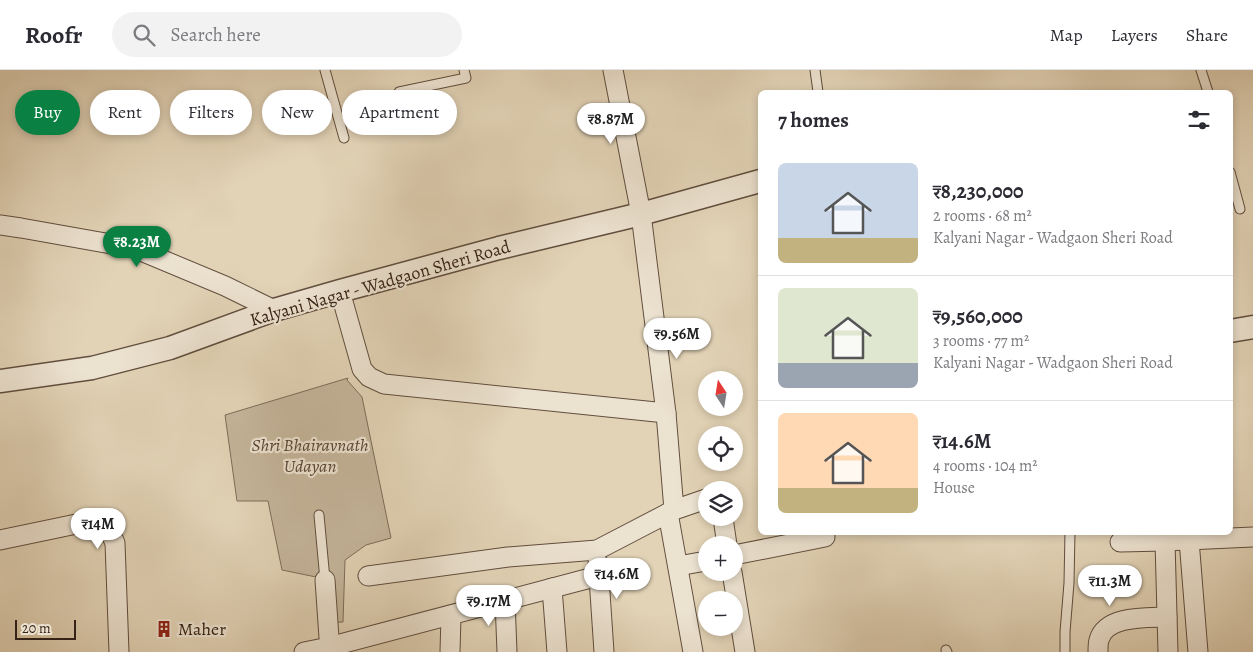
<!DOCTYPE html>
<meta charset="utf-8">
<style>
body{margin:0;font-family:Alegreya,serif;background:#f2f2f3;color:#2b2b33;height:100vh;display:flex;flex-direction:column;font-size:19px;white-space:nowrap}
*{box-sizing:border-box;margin:0}
p{font-size:16px;color:#7c7c81}
.icon{flex:none;width:28px;height:28px;fill:none;stroke:currentColor;stroke-width:2;stroke-linecap:round;stroke-linejoin:round}
.map{position:relative;flex:1;overflow:hidden}
.details{position:absolute;left:758px;top:20px;width:475px;height:445px;display:flex;flex-direction:column;background:#fff;border-radius:8px;box-shadow:0 2px 8px #0003}
.details>*{flex:none}
.hud{position:absolute;left:15px;top:20px;width:475px;height:45px;display:flex;gap:10px}
.needle{width:32px;rotate:348deg}
.tools{position:absolute;left:698px;top:301px;display:grid;gap:10px}
.tools a{display:grid;place-items:center;width:45px;height:45px;border-radius:50%;background:#fff;box-shadow:0 2px 8px #0003;font-size:25px}
.scale{position:absolute;left:15px;bottom:12px;width:61px;box-sizing:border-box;padding-left:5px;border:2px solid #362216;border-top:0;font-size:14px;line-height:18px;white-space:nowrap;color:#362216;-webkit-text-stroke:4px #ece2d0;paint-order:stroke}
.price{position:absolute;translate:-50% -42px;padding:0 11px;border-radius:18px;background:#fff;color:#222;font-size:16px;line-height:32px;filter:drop-shadow(0 1px 2px #0008)}
.price::after{content:'';position:absolute;left:50%;top:30px;width:15px;height:11px;margin-left:-8px;background:inherit;clip-path:polygon(0 0,100% 0,50% 100%)}
.price.active{background:#0b8043;color:#fff}
ul{padding:0;list-style:none}
li{display:flex;align-items:center;gap:15px;height:125px;padding:0 20px}
li+li{border-top:1px solid #e1e1e2}
li span{display:grid;place-items:center;flex:none;width:140px;height:100px;border-radius:8px;color:#555}
li>.icon{margin-inline-start:auto}
span .icon{width:60px;height:60px;fill:#fffc;stroke-width:1}
li b{font-size:21px}
h2{display:flex;justify-content:space-between;align-items:center;height:60px;padding:0 20px;font-size:21px}
.tag{padding:0 18px;border-radius:22px;background:#fff;box-shadow:0 2px 8px #0003;font-size:18px;line-height:45px}
.tag.active{background:#0b8043;color:#fff}
header{display:flex;align-items:center;gap:30px;box-sizing:border-box;height:70px;padding:0 25px;background:#fff;border-bottom:1px solid #e1e1e2}
header strong{font-size:24px}
nav{display:flex;gap:28px;margin-inline-start:auto;font-size:18px}
.search{width:350px;height:45px;background:#f2f2f3;display:flex;align-items:center;gap:12px;box-sizing:border-box;padding:0 18px;border-radius:28px;color:#7c7c81;font-size:19px}
.map>svg:first-child{display:block}
</style>
<header>
<strong>Roofr</strong>
<div class="search"><svg class="icon" aria-label="search" viewBox="0 0 24 24"><circle cx="10" cy="10" r="6"/><path d="M15 15l6 6"/></svg>Search here</div>
<nav><a>Map</a><a>Layers</a><a>Share</a></nav>
</header>
<div class="map">
<svg width="1253" height="582" viewBox="0 0 1253 582">
<rect width="100%" height="100%" fill="#e2d3b6"/>
<filter id="stains"><feTurbulence type="fractalNoise" baseFrequency=".004" numOctaves="4"/><feColorMatrix values="0 0 0 0 .2 0 0 0 0 .09 0 0 0 0 .02 0 0 0 .5 -.17"/></filter>
<radialGradient id="worn" r=".72"><stop offset=".6" stop-color="#630" stop-opacity="0"/><stop offset="1" stop-color="#630" stop-opacity=".3"/></radialGradient>
<!-- green -->
<polygon fill="#c5b59b" stroke="#7e6c58" points="348,308 347,310 362,327 391,468 366,475 345,490 343,552 322,553 316,507 282,500 268,431 237,431 225,345"/>
<g fill="none" stroke-linecap="round" stroke-linejoin="round">
<!-- service casing -->
<g stroke="#614e3e" stroke-width="11">
<g id="service">
<polyline points="325,0 344,68"/>
<polyline points="815,0 818,22"/>
<polyline points="1201,0 1208,22"/>
<polyline points="399,22 466,8 464,0"/>
<polyline points="1230,102 1240,139"/>
<polyline points="319,445 325,510"/>
<polyline points="946,580 947,582"/>
<polyline points="1065,582 1065,562 1069,513 1070,462"/>
</g>
</g>
<!-- minor casing -->
<g stroke="#614e3e" stroke-width="21">
<g id="minor">
<polyline points="613,0 641,144 666,343 674,440"/>
<polyline points="0,155 21,158 134,178 225,216 274,240"/>
<polyline points="340,221 362,299 369,307 384,314 666,343"/>
<polyline points="668,443 693,582"/>
<polyline points="723,448 727,475"/>
<polyline points="0,470 86,452 102,455 110,462 115,473 119,582"/>
<polyline points="1189,470 1198,582"/>
<polyline points="1165,471 1168,582"/>
<polyline points="1120,472 1165,471 1253,467"/>
<polyline points="734,485 825,467"/>
<polyline points="598,493 604,582"/>
<polyline points="678,496 706,491"/>
<polyline points="732,502 745,582"/>
<polyline points="368,506 508,487 597,480 674,440 706,429"/>
<polyline points="325,510 330,582"/>
<polyline points="552,518 557,582"/>
<polyline points="505,530 507,582"/>
<polyline points="304,582 329,577 598,506"/>
<polyline points="450,582 451,545"/>
<path d="M1098,582C1098,578 1098,573 1099,570C1106,545 1147,548 1167,547"/>
</g>
</g>
<!-- tertiary casing -->
<g stroke="#614e3e" stroke-width="25">
<g id="tertiary">
<polyline points="1230,261 1253,257"/>
<polyline points="0,311 92,298 170,278 274,240 340,221 499,178 641,144 760,111"/>
</g>
</g>
<!-- service -->
<use href="#service" stroke="#ece2d0" stroke-width="9"/>
<!-- minor -->
<use href="#minor" stroke="#ece2d0" stroke-width="19"/>
<!-- tertiary -->
<use href="#tertiary" stroke="#ece2d0" stroke-width="22"/>
</g>
<!-- icons -->
<defs>
<g id="building-bare" transform="scale(1.35)"><path d="M-4-6H4V6H1V3H-1V6H-4ZM-2.5-4.3h1.7v1.8h-1.7ZM.8-4.3h1.7v1.8H.8ZM-2.5-1h1.7V.8h-1.7ZM.8-1h1.7V.8H.8Z" fill="#8f2418" stroke="#ece2d0" stroke-width="2.5" paint-order="stroke"/></g>
</defs>
<g fill-rule="evenodd">
<use href="#building-bare" x="164" y="559"/>
</g>
<g text-anchor="middle" dominant-baseline="central" stroke-width="4.5" stroke-linejoin="round" paint-order="stroke">
<!-- street labels -->
<g font-size="18" fill="#362216" stroke="#ece2d0">
<text transform="translate(380 213) rotate(-16)">Kalyani Nagar - Wadgaon Sheri Road</text>
</g>
<!-- park labels -->
<g font-size="18" font-style="italic" fill="#5a4737" stroke="#ece2d0">
<text x="310" y="375">Shri Bhairavnath<tspan x="310" dy="21">Udayan</tspan></text>
</g>
<!-- poi labels -->
<g font-size="18" fill="#362216" stroke="#ece2d0" text-anchor="start">
<text x="178" y="559">Maher</text>
</g>
</g>
<rect width="100%" height="100%" filter="url(#stains)"/>
<rect width="100%" height="100%" fill="url(#worn)"/>
</svg>
<div class="tools">
<a><svg class="needle" viewBox="-14 -14 28 28"><path d="M0-13l5 13h-10z" fill="#e53935"/><path d="M0 13l5-13h-10z" fill="#7c7c81"/></svg></a>
<a><svg class="icon" aria-label="locate" viewBox="0 0 24 24"><circle cx="12" cy="12" r="6"/><path d="M12 2v4M12 18v4M2 12h4M18 12h4"/></svg></a>
<a><svg class="icon" aria-label="layers" viewBox="0 0 24 24"><path d="M12 4l9 5-9 5-9-5zM3 14l9 5 9-5"/></svg></a>
<a>+</a>
<a>−</a>
</div>
<div class="scale">20 m</div>
<b class="price" style="left:611px;top:75px">₹8.87M</b>
<b class="price active" style="left:137px;top:198px">₹8.23M</b>
<b class="price" style="left:677px;top:290px">₹9.56M</b>
<b class="price" style="left:98px;top:480px">₹14M</b>
<b class="price" style="left:617px;top:530px">₹14.6M</b>
<b class="price" style="left:1110px;top:537px">₹11.3M</b>
<b class="price" style="left:489px;top:557px">₹9.17M</b>
<div class="hud">
<a class="tag active">Buy</a>
<a class="tag">Rent</a>
<a class="tag">Filters</a>
<a class="tag">New</a>
<a class="tag">Apartment</a>
</div>
<section class="details">
<h2>7 homes<svg class="icon" aria-label="filters" viewBox="0 0 24 24"><path d="M4 7h16M4 17h16"/><circle cx="9" cy="7" r="2"/><circle cx="15" cy="17" r="2"/></svg></h2>
<ul>
<li><span style="background:linear-gradient(#c9d6e8 75%,#c2b280 0)"><svg class="icon" aria-label="home" viewBox="0 0 24 24"><path d="M3 11l9-7 9 7M6 9v11h12V9"/></svg></span><div><b>₹8,230,000</b><p>2 rooms · 68 m²</p><p>Kalyani Nagar - Wadgaon Sheri Road</p></div></li>
<li><span style="background:linear-gradient(#dfe7d0 75%,#9aa5b1 0)"><svg class="icon" aria-label="home" viewBox="0 0 24 24"><path d="M3 11l9-7 9 7M6 9v11h12V9"/></svg></span><div><b>₹9,560,000</b><p>3 rooms · 77 m²</p><p>Kalyani Nagar - Wadgaon Sheri Road</p></div></li>
<li><span style="background:linear-gradient(#ffd9b3 75%,#c2b280 0)"><svg class="icon" aria-label="home" viewBox="0 0 24 24"><path d="M3 11l9-7 9 7M6 9v11h12V9"/></svg></span><div><b>₹14.6M</b><p>4 rooms · 104 m²</p><p>House</p></div></li>
</ul>
</section>
</div>
